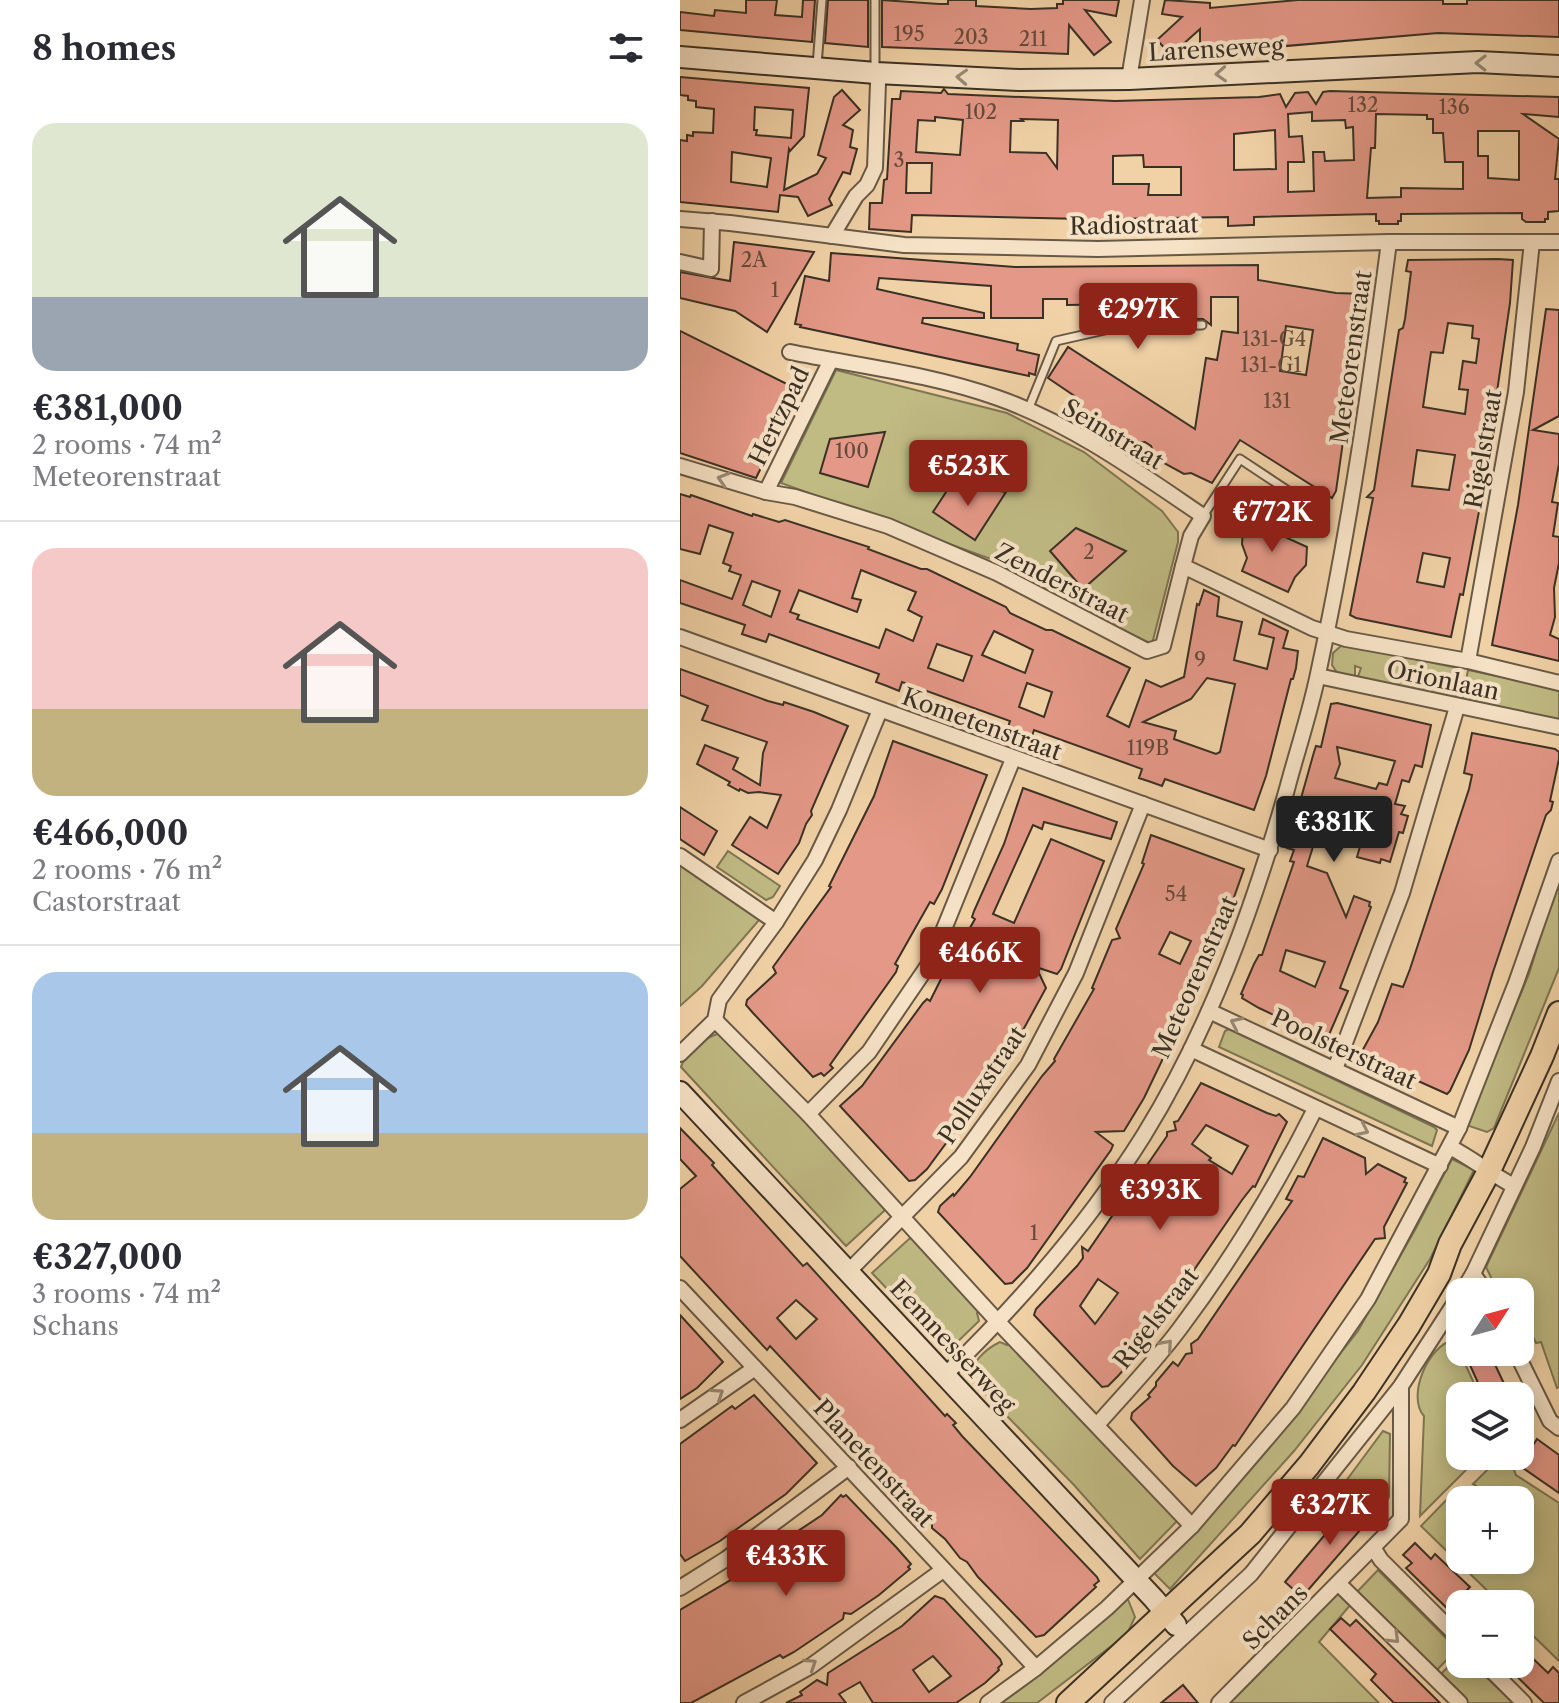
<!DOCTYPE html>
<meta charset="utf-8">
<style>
body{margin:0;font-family:"Libre Caslon Text",serif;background:#f7f7f7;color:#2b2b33;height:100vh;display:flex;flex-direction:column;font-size:30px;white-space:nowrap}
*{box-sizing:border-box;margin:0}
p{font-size:26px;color:#7c7c81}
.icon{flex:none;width:44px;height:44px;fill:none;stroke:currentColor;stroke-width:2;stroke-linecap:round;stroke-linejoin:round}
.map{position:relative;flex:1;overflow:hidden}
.drawer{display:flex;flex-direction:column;background:#fff;width:680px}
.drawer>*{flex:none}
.needle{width:52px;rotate:54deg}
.controls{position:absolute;left:766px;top:1278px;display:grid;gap:16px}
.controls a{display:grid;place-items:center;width:88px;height:88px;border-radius:16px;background:#fff;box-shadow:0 4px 20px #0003;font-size:40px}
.price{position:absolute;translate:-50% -68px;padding:0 18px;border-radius:8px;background:#8f2418;color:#fff;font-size:26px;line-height:52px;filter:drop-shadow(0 2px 4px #0008)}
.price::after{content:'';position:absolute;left:50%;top:48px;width:24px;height:18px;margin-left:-12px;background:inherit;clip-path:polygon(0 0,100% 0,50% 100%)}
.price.current{background:#222;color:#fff}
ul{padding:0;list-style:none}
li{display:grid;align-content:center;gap:16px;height:424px;padding:0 32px}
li+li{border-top:2px solid #e1e1e2}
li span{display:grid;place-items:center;height:248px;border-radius:24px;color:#555}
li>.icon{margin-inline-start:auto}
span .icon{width:144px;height:144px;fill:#fffc;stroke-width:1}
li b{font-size:34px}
h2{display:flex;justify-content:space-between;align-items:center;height:96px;padding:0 32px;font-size:34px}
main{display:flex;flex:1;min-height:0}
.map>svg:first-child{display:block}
</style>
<main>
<section class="drawer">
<h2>8 homes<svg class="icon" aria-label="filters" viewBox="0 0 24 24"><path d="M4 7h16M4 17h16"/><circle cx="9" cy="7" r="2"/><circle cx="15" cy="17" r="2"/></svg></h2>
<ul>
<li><span style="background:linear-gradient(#dfe7d0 70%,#9aa5b1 0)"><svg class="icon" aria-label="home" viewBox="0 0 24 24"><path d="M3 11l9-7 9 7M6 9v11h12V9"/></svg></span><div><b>€381,000</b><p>2 rooms · 74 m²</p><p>Meteorenstraat</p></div></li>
<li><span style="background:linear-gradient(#f6c9c9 65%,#c2b280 0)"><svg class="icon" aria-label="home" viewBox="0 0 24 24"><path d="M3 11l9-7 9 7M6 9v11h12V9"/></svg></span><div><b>€466,000</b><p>2 rooms · 76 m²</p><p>Castorstraat</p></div></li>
<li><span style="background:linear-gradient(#a9c7e8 65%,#c2b280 0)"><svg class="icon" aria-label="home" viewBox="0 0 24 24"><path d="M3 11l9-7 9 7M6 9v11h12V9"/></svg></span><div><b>€327,000</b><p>3 rooms · 74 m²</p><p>Schans</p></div></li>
</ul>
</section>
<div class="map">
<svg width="879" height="1703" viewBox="0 0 879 1703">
<rect width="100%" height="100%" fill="#f1d2a7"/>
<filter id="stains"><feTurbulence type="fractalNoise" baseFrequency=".0025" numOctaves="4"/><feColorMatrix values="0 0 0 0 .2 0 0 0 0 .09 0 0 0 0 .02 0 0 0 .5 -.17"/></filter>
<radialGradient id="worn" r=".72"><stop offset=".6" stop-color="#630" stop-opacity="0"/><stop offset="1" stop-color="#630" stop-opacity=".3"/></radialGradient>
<!-- green -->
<g fill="#c0ba83" stroke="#7d7654" stroke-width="2">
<polygon points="156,370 327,413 404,452 482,511 498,532 498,542 472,644 329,576 314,560 101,483"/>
<polygon points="669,645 782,669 775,699 677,679 681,668 675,666 675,678 658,674 652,665 653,653 661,646"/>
<polygon points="788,670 879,689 879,722 782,701"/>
<polygon points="48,851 100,886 93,897 86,900 37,867"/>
<polygon points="0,864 80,919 22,986 0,1006"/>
<polygon points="879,877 879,968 814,1128 807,1132 786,1125 849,974"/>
<polygon points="549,1029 754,1127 757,1130 752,1146 539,1047 545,1031"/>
<path d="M37,1034H45L204,1206V1211L166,1246L1,1067C5,1053 23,1039 37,1034Z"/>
<polygon points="879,1113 879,1387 877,1388 861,1342 856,1343 840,1311 840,1292 818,1292 806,1267"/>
<polygon points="772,1159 794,1170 750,1259 682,1365 614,1451 490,1589 474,1573 562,1478 678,1331 736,1228"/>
<polygon points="230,1238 235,1239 301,1309 297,1313 299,1321 269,1350 262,1347 192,1273"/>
<path d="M774,1340L800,1396H780V1456H800L740,1516L744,1416C726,1396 749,1344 774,1340Z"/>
<path d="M332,1341L497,1521L460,1559L394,1485L292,1380C287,1365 307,1348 320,1342L327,1345Z"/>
<polygon points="703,1431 710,1434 709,1497 699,1514 663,1485"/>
<polygon points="821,1456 828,1456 836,1475 879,1503 879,1661 840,1623 840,1604 821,1604 741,1526 779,1487 803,1500 780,1500 780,1560 840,1560 840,1500 821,1500 793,1484"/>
<polygon points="698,1570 777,1649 755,1672 675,1594"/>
<polygon points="659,1593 672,1603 639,1642 699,1703 551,1703 550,1701"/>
<polygon points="447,1597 455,1617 447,1634 357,1703 318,1703"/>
<polygon points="780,1655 780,1664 793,1664 833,1703 786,1703 759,1676"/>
</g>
<!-- building -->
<g fill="#e49887" stroke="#3a3125" stroke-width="2" fill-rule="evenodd">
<polygon points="66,0 97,0 95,15 122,17 123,0 135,0 132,42 0,30 0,12 34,16 35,10 66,13"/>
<polygon points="148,0 188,0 188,47 145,43"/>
<polygon points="202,0 259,4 268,4 268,0 296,0 296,6 351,9 377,8 377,4 383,4 383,0 439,0 436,16 405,10 431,42 414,55 389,25 388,54 202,47"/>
<polygon points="485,0 530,3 530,8 618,0 763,0 763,4 787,4 787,0 879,0 879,37 758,33 536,52 520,51 520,29 491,55 477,40 502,17 482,14"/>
<path d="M0,77L129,88L124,136L110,151L109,149L104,190L137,174L146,158L138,155L154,97L162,90L180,110L163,125L173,130L170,147L177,149L170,174L163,172L149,199L152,205L128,216L118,197L100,195L98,212L0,202V140L7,141V135L13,136V132L33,133L34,109L16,107V101L8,100V96L0,95ZM75,107L113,110L111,138L76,135L77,130H74ZM52,152L91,158L87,187L51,182Z"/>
<path d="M264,89L268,94L435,101L579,97L600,94L606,107L615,93L628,92L636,104L643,92L650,91L879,97V117L843,114L879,139L875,179H879V211L868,212V219H865V222H846L842,219V213L721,214V221H718V224H699V221H696V214L574,217V225H571L548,226V217L430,219L427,228H408L407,225L404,224V219L232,215L231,232L189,229L190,203H202L204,180L207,179L212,99H220L221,91L261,93ZM632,112V121L665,120L666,128L673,127L674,160L645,161L644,152H633L634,191L608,192V162H624L622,136L609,137L608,114ZM696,114L747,115V119H753V133H763L765,162H783V189L721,188V197L687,198L691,148H695ZM255,117L283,120L280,155L236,152L238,120L255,121ZM341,119L378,120L377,168L366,153L330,152L331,121H343ZM595,130L596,169L554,170V134ZM798,131H839V180L808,178V156H798ZM463,155L464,167H501V195H468L469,184H433V156ZM227,163H252L251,193H226Z"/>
<polygon points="54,242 134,252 87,332 55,311 0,298 0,272 50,281"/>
<path d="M151,253L335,267L578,265V280L656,293L684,294L656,491L652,498L560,440L532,483L511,473L504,474L482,462L475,456L471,446L465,442L455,443L405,412L395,404L399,399L368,378L388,347L515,429L526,358L537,360L542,331L558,333V297H531V325L523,319H507L510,298H496V287L474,288L473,307L445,304L387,305V299H363V318H311V286L199,278L197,289L304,313V318H243L242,323L338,344L337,350L359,355L355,375L349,373V376L120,327L121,325L115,324L125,276L149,281ZM606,326L633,330L626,375L600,371Z"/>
<path d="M818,259L833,260L830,303L801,501L783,595L780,594L771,637L676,618L670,615L693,498L687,497L694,490L719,330L723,328L725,319L731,272L726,271L728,260ZM768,323L793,326L792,338L799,339L796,363L783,361L779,389L788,390L785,414L743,407L751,352L763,353ZM737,450L775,455L769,490L732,486ZM743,553L770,558L764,587L737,582Z"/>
<polygon points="866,309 879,310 879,416 853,430 879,434 879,464 872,502 878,503 873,536 879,537 879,563 874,588 875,617 870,635 879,639 879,661 812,645 838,505"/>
<polygon points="0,331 119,390 76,478 0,453"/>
<polygon points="205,432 188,487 140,473 150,439"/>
<polygon points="272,483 326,492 295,540 253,512"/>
<path d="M0,494L10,497L11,495L72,516L73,514L99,522L105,520L189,547L188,549L241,569H247L326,607L330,613L366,630H372L450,668L427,716L449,727L466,680L481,687L504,677L517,604L519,605L524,590L539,597L537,616L562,622L554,660L587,669L594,638L579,634L583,619L608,631L603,648L618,651L616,668L613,679H611L586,776L574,810L485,779L482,786L471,782L459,778L462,769L354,730L351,739L327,730L330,721L222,682L219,691L207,686L196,682L199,674L89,634L86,642L62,634L65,625L0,603V580L52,599L61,575L49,571L51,566L43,563L53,533L29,525L20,554L0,549ZM181,570L236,592L228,610L242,617L233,641L206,629L199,648L117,619L119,615L110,612L119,590L177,612L181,600L172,598ZM72,581L100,591L91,617L63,605ZM314,631L353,650L345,673L302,655ZM257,644L292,656L283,681L248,668ZM527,678L555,684L540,752L536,754L494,739L496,731L463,722L511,699ZM347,683L372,692L364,717L339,707Z"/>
<polygon points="578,516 587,520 607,538 627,547 626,565 615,577 608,592 562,571 567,558 562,544 563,530 568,522"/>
<polygon points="396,528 446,551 403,589 370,551"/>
<polygon points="0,669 88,701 103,705 104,702 134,712 168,726 131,811 132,815 126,824 119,843 98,874 52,845 70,817 87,828 101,795 79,792 68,793 60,789 59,791 48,785 50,782 17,764 25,745 58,758 53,769 80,785 83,753 87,742 22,720 28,706 0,695"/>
<path d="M657,703L751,725L742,767L735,765L729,782L722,780L715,804L725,806L721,814L728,816L723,833L719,832L710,862L701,859L700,863L677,857L686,826L653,817L647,841L636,837L627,866L647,873L666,917L674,896L690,902L689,906L691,907L660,988L668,991L648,1037L644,1039L579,1008L562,998L563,995L561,994L574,964L579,955H582L614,862L610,861L614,850L607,848L634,752L636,746L641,747L651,704ZM657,747L715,761L707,785L699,783L696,789L655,778L660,764ZM606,950L645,962L635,987L600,971Z"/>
<polygon points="792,733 875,749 879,752 879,759 870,801 873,802 871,810 866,815 813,972 789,1050 770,1091 767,1094 680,1055 698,1022 712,984 723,987 730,969 789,789 792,775 784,773"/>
<polygon points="213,741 307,775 262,889 254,904 250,902 215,964 218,966 216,972 150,1065 153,1068 144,1076 141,1073 133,1077 73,1013 66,1005 67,1000 96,973 93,967 151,887 149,886 194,796"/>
<polygon points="343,788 437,822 431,839 364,822 362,829 353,825 313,914 334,923 371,839 424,861 381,969 377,974 356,967 366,988 325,1063 247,1169 235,1180 229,1181 160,1106 182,1086 243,1003 247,999 250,1001 262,977 273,976 268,966 295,919 292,917 294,911 324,844"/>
<polygon points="0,807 37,831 24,855 0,839"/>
<path d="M471,835L564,869L536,948L464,1098L444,1131L416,1132L433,1145L431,1150L347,1268L332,1283L325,1284L258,1212L260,1206L273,1194L274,1196L290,1177L362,1076L375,1061L374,1059L414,989L412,988L432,940L440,938L436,929L464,864L462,863ZM490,932L511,941L500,964L479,954Z"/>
<path d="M521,1083L587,1113L596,1116L599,1114L607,1122L575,1187L573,1186L562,1200L488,1308L473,1332L475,1334L438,1376L428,1386L422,1387L354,1315L356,1309L397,1266L403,1258L402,1247L408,1251L487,1136V1132L496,1130L494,1122L498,1121L503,1113ZM526,1125L568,1146L552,1174L529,1160L531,1158L512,1144ZM418,1279L438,1293L415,1324L400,1306Z"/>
<path d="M0,1128L34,1163L32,1165L123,1266L127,1263L265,1416L267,1414L276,1423L273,1425L282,1436L417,1577L419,1581L414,1585L416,1587L364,1635L356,1637L298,1577L287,1562L280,1558L265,1539L252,1528V1524L187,1458L189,1452L150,1410L90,1346L87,1350L0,1256V1189L16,1176L0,1159ZM116,1300L137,1319L116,1339L97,1318Z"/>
<polygon points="643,1138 685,1158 686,1174 698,1164 726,1178 724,1182 727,1183 704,1227 705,1238 695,1239 555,1446 553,1445 536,1468 516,1486 493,1466 451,1419 452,1413 470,1397 468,1395 476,1386 476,1382 493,1362 498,1366 506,1354 512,1353 511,1344 518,1339 612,1201 606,1199 618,1176 624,1177"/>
<polygon points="0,1315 43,1362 17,1388 0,1399"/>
<polygon points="784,1352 809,1352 830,1396 804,1396"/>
<polygon points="74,1395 137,1463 106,1494 40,1541 5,1561 0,1554 0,1444 52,1406 55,1409"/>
<polygon points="857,1439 879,1455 879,1493 840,1466"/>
<polygon points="161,1495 163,1497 166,1495 216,1547 231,1564 228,1567 230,1569 199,1595 171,1614 164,1613 163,1619 114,1652 103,1658 100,1655 11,1703 0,1703 0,1610 59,1575 61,1569 142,1515"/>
<polygon points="676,1498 694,1514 622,1597 605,1582"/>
<polygon points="735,1543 751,1559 755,1554 790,1587 785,1592 797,1604 780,1604 780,1621 726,1568 732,1563 723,1555"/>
<path d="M255,1596L264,1599L320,1659L322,1664L318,1668L319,1670L305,1683L276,1703H193L180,1682L159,1694L166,1703H106L122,1695L120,1692L137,1680L147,1685L148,1673L222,1626ZM253,1656L271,1676L249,1692L233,1670Z"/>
<polygon points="661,1618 670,1626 676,1620 760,1703 714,1703 691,1680 696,1674 650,1629"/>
<polygon points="840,1646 868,1673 873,1667 879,1673 879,1703 864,1703 824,1664 840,1664"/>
<polygon points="503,1685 518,1703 481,1703"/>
</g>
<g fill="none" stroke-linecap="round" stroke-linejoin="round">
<!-- lane casing -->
<g stroke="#685946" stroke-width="11">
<g id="lane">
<polyline points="195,0 195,70"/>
<polyline points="137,66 142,0"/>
<polyline points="348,410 376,341 438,327 522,325"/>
<polyline points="523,516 560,459 640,512"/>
</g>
</g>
<!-- street casing -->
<g stroke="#685946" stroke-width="18">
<g id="street">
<polyline points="449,79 462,0"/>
<polyline points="0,219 50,223 224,245 418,249 709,242 879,242"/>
<polyline points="152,236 176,196 187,185 195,168 198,83 196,73"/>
<polyline points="0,262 31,269 32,221"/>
<path d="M110,352C179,366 251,374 318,398C392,424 458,472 523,516L511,536L503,566L632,628L666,639L788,661L879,683"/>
<polyline points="0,466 86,492 115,497 208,526 317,573 467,651 483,646 503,566"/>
<polyline points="86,492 151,360"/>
<polyline points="0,637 590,850"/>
<polyline points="788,661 836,392 852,242"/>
<polyline points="638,676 879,727"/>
<polyline points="0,856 96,922"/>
<polyline points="529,1011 779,1128"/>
<polyline points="35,1020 128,1114 319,1323 512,1526"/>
<polyline points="511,1049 760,1166"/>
<polyline points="0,1054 35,1020 39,1000 96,922 135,860 159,810 200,710"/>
<polyline points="655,1069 722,893 777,707"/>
<polyline points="128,1114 189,1052 251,961 333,759"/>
<path d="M770,1147C793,1159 811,1174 834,1186"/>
<polyline points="168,1272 281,1157 348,1065 396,973 463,804"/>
<polyline points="793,1274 806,1292"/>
<polyline points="0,1288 356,1668"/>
<polyline points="782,1292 793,1274 853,1147 879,1081"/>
<polyline points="836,1352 870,1421 879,1428"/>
<path d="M265,1375C339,1303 409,1223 464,1135C530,1028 573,909 607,789C617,751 630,713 638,674C669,531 690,387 709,242"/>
<polyline points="0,1420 75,1368"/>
<path d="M417,1425C445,1393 476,1361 501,1327C552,1259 597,1185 635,1109"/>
<polyline points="694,1549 701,1560 780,1639"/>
<polyline points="659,1584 780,1703"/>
<polyline points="0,1588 46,1559 169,1467"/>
<polyline points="805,1664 844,1703"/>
<polyline points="64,1703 131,1666 263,1570"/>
<polyline points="308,1703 356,1668 427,1608 512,1526 613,1408 688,1299 779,1128 836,983 879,861"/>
<polyline points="432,1703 571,1574 721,1386 780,1295"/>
<polyline points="539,1703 721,1519 721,1386"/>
</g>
</g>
<!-- secondary casing -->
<g stroke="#3a3125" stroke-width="24">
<g id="secondary">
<polyline points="0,57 196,73 339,80 449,79 798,62 879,66"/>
<polyline points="0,1092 474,1599 496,1625"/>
</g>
</g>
<!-- primary casing -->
<g stroke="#3a3125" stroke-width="26">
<polyline id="primary" points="388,1703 570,1534 629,1465 684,1392 729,1325 759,1274 770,1244 808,1173 862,1056 879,1013"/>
</g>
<!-- lane -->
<use href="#lane" stroke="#f6e2c6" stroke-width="7"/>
<!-- street -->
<use href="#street" stroke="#f6e2c6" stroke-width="14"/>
<!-- secondary -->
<use href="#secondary" stroke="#f6e2c6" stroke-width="20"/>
<!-- primary -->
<use href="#primary" stroke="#f1d2a7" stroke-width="22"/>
</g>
<!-- one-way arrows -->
<defs><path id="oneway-chevron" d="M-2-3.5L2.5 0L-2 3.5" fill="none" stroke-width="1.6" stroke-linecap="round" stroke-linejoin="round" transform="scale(2)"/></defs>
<g stroke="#988a76">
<use href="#oneway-chevron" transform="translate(801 63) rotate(-179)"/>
<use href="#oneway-chevron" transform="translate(541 74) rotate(177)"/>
<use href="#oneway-chevron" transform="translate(282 77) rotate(-177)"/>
<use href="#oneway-chevron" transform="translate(43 479) rotate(-163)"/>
<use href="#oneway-chevron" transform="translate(556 1023) rotate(-155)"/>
<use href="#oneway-chevron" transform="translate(683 1130) rotate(25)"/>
<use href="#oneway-chevron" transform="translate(487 1345) rotate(-49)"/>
<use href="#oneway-chevron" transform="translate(38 1394) rotate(-34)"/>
<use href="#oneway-chevron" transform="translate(714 1638) rotate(45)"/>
<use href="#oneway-chevron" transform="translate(131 1664) rotate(-33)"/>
</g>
<g text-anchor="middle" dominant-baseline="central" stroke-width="8" stroke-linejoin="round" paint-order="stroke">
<!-- number labels -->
<g font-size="20" fill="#644b3e">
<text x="229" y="34">195</text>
<text x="291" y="37">203</text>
<text x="353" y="39">211</text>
<text x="683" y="105">132</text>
<text x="774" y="107">136</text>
<text x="301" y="112">102</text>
<text x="219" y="160">3</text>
<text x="74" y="260">2A</text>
<text x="95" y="290">1</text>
<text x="594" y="339">131-G4</text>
<text x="591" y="365">131-G1</text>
<text x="597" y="401">131</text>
<text x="172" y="451">100</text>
<text x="409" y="552">2</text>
<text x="520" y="660">9</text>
<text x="468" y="748">119B</text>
<text x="496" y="894">54</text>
<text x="354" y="1233">1</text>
</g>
<!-- street labels -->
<g font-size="24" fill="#3a3125" stroke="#f6e2c6">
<text transform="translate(536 49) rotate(-3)">Larenseweg</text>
<text transform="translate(454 225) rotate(-1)">Radiostraat</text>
<text transform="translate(671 357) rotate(-82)">Meteorenstraat</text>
<text transform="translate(99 416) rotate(-64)">Hertzpad</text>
<text transform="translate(433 434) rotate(31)">Seinstraat</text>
<text transform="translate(803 449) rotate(-80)">Rigelstraat</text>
<text transform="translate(382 583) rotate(27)">Zenderstraat</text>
<text transform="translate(763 680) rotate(12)">Orionlaan</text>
<text transform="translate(302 724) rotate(20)">Kometenstraat</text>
<text transform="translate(515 977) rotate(-66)">Meteorenstraat</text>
<text transform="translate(664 1049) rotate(25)">Poolsterstraat</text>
<text transform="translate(302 1085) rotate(-56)">Polluxstraat</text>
<text transform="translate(476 1318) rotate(-52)">Rigelstraat</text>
<text transform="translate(273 1346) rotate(47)">Eemnesserweg</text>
<text transform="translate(194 1463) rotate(47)">Planetenstraat</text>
<text transform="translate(595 1617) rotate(-45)">Schans</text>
</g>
</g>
<rect width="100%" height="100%" filter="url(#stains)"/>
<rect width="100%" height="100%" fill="url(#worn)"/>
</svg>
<div class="controls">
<a><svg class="needle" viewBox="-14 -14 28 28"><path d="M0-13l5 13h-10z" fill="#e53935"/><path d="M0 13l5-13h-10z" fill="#7c7c81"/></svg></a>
<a><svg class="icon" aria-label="layers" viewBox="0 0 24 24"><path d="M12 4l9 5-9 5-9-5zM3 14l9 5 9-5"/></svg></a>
<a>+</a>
<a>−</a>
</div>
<b class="price" style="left:458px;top:351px">€297K</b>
<b class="price" style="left:288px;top:508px">€523K</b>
<b class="price" style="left:592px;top:554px">€772K</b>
<b class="price current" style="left:654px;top:864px">€381K</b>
<b class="price" style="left:300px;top:995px">€466K</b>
<b class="price" style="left:480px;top:1232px">€393K</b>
<b class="price" style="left:650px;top:1547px">€327K</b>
<b class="price" style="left:106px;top:1598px">€433K</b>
</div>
</main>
